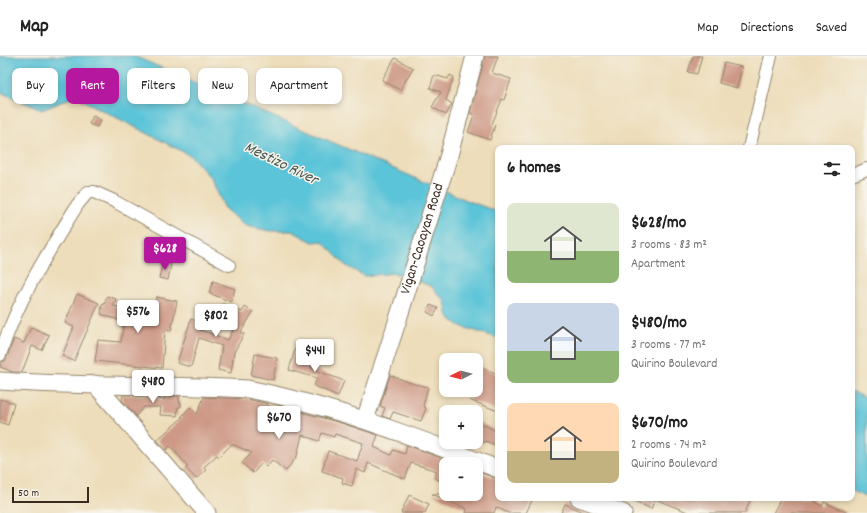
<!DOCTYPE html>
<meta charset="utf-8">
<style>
body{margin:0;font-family:Dekko,sans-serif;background:#f6f6f6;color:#222;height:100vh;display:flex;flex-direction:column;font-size:15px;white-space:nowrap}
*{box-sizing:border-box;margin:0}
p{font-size:13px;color:#767676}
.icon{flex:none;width:22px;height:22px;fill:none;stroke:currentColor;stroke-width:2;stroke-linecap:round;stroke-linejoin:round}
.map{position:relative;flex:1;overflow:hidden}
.details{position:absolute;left:495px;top:89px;width:360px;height:356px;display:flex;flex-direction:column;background:#fff;border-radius:8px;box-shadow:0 2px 6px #0003}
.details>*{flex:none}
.top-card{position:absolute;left:12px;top:12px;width:380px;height:36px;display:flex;gap:8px}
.needle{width:26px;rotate:264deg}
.controls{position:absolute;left:439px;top:297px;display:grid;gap:8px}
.controls a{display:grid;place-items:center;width:44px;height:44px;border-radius:8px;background:#fff;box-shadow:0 2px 6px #0003;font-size:20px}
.scale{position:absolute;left:12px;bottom:10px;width:77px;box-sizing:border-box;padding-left:4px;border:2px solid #3b2a1e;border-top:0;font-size:11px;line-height:14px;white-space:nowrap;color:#3b2a1e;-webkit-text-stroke:3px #f7f3e8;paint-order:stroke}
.price{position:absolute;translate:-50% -34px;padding:0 9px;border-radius:4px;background:#fff;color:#222;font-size:13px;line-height:26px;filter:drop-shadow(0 1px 2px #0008)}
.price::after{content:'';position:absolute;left:50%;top:24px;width:12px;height:9px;margin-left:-6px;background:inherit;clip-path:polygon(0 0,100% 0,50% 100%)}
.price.selected{background:#b5179e;color:#fff}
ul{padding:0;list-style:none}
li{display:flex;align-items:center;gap:12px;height:100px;padding:0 12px}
li span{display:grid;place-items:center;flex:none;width:112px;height:80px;border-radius:8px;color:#555}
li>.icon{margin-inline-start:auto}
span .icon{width:48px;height:48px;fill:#fffc;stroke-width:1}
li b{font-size:17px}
h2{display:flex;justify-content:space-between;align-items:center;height:48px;padding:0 12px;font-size:17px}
.tag{padding:0 14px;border-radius:8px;background:#fff;box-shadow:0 2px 6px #0003;font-size:14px;line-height:36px}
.tag.selected{background:#b5179e;color:#fff}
header{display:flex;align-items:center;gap:24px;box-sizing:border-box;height:56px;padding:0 20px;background:#fff;border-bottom:1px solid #e0e0e0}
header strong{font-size:19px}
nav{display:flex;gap:22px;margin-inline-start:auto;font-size:14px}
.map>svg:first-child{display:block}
</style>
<header>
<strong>Map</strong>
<nav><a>Map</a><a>Directions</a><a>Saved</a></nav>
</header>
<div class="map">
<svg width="867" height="457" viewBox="0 0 867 457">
<rect width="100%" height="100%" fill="#f7f3e8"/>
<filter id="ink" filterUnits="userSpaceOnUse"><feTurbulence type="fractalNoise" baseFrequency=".025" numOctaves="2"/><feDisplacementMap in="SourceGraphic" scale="8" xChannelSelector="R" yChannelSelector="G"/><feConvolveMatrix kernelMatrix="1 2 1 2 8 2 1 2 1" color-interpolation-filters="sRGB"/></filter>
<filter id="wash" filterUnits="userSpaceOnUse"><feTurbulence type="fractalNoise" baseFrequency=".012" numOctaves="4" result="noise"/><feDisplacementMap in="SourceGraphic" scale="16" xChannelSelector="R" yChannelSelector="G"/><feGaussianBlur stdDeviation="0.9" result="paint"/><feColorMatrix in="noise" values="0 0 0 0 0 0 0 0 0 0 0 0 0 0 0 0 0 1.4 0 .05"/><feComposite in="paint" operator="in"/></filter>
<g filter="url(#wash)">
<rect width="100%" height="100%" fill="#edddba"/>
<!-- water -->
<g fill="#5cc4d8" stroke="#4c777b">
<polygon points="0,0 134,0 327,84 471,146 498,156 498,282 460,270 448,261 445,245 431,230 395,217 364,220 345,209 322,185 313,186 292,175 270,175 246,170 225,153 211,122 191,100 75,40 42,54 0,36"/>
<polygon points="852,335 867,343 867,442 852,435"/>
</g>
<g id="blocks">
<!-- building -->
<g fill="#cd9885">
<polygon points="485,0 498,0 492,17 511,23 504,44 502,43 492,68 495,69 490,84 468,76 474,59 470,57"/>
<polygon points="693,0 702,0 697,18 688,16"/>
<polygon points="395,2 413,12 400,34 382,24"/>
<polygon points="724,7 742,11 737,32 719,27"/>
<polygon points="434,19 448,23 450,19 454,21 446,44 452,48 446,59 432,51 441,36 430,32"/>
<polygon points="93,60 101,64 97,71 89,68"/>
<polygon points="163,206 171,208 168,224 159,222"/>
<polygon points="213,225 235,233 231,246 209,237"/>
<polygon points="77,238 99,247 74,305 62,300 74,271 65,267"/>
<polygon points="107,240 116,243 113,250 154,257 156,241 177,245 171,275 165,274 162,312 95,305 98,284 121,286 124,266 101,258 102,248 104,249"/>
<polygon points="223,248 242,256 245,251 253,256 241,276 244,278 234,296 231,317 218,314 222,290 199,282 191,311 177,307 191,263 203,267 200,274 228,284 236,268 218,260"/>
<polygon points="430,249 438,252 434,260 427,256"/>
<polygon points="31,271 49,279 42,294 32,290 22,316 13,316 0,311 1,306 5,305 7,301 14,283 24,287"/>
<polygon points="295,293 314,299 311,312 344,325 338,340 314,330 317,322 289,314"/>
<polygon points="255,298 277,302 273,324 251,319"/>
<polygon points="480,311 498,318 498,355 469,344 472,334 476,334 476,323"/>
<polygon points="390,319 417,329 417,328 428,331 423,350 426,352 421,365 393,356 390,363 382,360 385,352 380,350"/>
<polygon points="123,339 160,340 159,343 164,344 165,340 179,340 179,346 181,347 181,351 178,351 177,360 160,359 161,351 144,351 136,360 122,344"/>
<polygon points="204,341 247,343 268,348 267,350 278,352 279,350 341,367 378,379 374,391 391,399 393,394 405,398 407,389 446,404 446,426 434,422 437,415 411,407 405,423 368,407 365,417 356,413 352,430 342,427 343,422 322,415 328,395 357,405 363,387 335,378 334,381 322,377 319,385 302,379 297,400 286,415 272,404 266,411 262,407 253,417 242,407 252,397 232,388 219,401 217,399 204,411 206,414 196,423 186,412 188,410 170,390 166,394 157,384 183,361 181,361 190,351 197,358"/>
<polygon points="0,343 14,347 8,369 0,366"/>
<polygon points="479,366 498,376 498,390 485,385 484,387 476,382 476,372"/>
<polygon points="476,415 498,423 498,442 533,442 526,457 508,457 496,451 494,457 466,457 467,453 432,438 476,438"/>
<polygon points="409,439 429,448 425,457 401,457"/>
<polygon points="628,442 751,442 745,457 690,457 655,443 651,453"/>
<polygon points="781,442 810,442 822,450 824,446 848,457 773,457"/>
<polygon points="565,448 586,457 561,457"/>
</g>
</g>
</g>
<g filter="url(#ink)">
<use href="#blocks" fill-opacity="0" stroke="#94846c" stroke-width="1"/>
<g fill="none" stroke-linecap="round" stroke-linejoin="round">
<!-- street casing -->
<g stroke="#94846c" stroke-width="14">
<g id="street">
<polyline points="749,92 771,0"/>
<polyline points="852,119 867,113"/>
<path d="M0,299C17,245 48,196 78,148L88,136H94L114,145L229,209"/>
</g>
</g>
<!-- secondary casing -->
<g stroke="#94846c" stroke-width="19">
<g id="secondary">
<path d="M0,325C82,331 166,328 248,333C334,350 417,382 498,413"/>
<polyline points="95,328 207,457"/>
<path id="s1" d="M365,364L398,263L449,99L475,0"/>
<polyline points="579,442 623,457"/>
</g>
</g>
<!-- street -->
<use href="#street" stroke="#fff" stroke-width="12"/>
<!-- secondary -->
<use href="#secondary" stroke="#fff" stroke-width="17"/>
</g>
</g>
<g text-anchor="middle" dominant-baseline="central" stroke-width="3" stroke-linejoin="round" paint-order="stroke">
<!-- street labels -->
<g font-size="15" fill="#3b2a1e" stroke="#f7f3e8">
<text stroke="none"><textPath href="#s1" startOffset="190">Vigan-Caoayan Road</textPath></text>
</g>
<!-- water labels -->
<g font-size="16" font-style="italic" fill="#455856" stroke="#f7f3e8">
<text transform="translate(281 108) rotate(26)">Mestizo River</text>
</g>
</g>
</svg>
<div class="controls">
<a><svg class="needle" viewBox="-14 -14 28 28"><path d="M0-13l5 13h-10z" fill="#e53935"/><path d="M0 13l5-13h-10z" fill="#767676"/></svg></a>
<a>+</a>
<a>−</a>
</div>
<div class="scale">50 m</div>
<b class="price selected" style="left:165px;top:215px">$628</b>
<b class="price" style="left:138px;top:278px">$576</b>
<b class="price" style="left:216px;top:282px">$802</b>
<b class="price" style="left:315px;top:317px">$441</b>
<b class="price" style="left:153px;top:348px">$480</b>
<b class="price" style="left:279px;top:384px">$670</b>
<div class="top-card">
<a class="tag">Buy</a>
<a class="tag selected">Rent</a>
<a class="tag">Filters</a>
<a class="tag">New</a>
<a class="tag">Apartment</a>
</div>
<section class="details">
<h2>6 homes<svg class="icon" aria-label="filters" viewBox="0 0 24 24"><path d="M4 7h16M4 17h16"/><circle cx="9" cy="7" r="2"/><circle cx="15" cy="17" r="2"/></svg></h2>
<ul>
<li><span style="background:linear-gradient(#dfe7d0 60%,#8fb573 0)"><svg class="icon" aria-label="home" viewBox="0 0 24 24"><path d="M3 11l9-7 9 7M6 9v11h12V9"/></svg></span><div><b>$628/mo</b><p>3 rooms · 83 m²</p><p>Apartment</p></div></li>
<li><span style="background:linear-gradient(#c9d6e8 60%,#8fb573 0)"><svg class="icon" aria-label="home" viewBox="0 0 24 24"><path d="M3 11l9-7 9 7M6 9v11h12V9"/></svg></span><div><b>$480/mo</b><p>3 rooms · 77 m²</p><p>Quirino Boulevard</p></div></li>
<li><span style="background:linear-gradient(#ffd9b3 60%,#c2b280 0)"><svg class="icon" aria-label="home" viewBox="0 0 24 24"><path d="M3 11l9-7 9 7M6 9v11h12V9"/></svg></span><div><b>$670/mo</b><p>2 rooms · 74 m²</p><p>Quirino Boulevard</p></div></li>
</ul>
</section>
</div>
